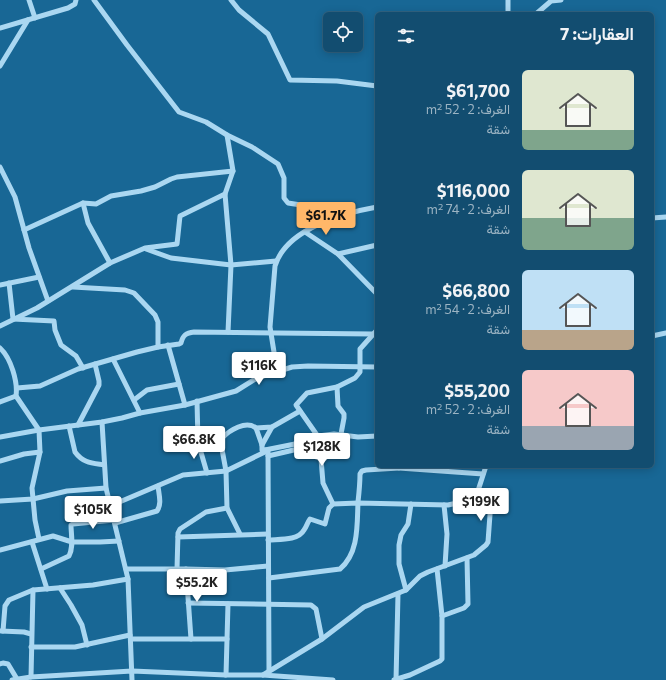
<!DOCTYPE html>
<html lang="ar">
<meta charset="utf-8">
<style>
body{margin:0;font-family:Commissioner,Vazirmatn,sans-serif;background:#1b5475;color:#f1f3f6;direction:rtl;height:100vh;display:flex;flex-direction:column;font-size:15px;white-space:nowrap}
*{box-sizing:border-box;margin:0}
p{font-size:13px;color:#9cb4c3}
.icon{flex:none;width:22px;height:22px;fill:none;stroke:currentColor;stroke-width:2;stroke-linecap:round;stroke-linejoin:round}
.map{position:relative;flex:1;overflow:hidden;direction:ltr}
.side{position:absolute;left:375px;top:12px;width:279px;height:456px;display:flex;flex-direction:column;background:#124d70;border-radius:6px;box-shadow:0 2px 10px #0003,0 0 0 1px #316483;direction:rtl}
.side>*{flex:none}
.tools{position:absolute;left:323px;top:12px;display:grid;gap:8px}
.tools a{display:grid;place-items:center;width:40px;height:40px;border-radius:6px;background:#124d70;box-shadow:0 2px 10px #0003,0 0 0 1px #316483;font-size:20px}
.price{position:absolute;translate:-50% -34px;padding:0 9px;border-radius:4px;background:#fff;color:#222;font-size:13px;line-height:26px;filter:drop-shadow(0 1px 2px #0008)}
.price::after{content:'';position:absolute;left:50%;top:24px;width:12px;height:9px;margin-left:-6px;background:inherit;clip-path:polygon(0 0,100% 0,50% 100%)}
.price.selected{background:#ffb769;color:#111}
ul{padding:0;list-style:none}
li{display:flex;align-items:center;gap:12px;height:100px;padding:0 20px}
li span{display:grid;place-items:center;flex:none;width:112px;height:80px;border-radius:6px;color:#555}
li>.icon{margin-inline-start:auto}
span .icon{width:48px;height:48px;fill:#fffc;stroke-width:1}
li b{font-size:17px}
h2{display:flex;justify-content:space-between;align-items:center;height:48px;padding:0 20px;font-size:17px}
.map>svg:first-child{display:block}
</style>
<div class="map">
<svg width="666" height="680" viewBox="0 0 666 680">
<rect width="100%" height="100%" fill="#186795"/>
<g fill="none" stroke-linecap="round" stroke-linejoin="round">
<!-- minor -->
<g stroke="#aad7f1" stroke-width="5">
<polyline points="29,0 35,18"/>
<polyline points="94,0 127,45 179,112 206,122 227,135 233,171 225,194 231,265 228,332"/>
<polyline points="231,0 239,10 268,34 290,80 337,81 377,86"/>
<polyline points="508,0 508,14"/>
<polyline points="536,14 551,1 561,0"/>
<polyline points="0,28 68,8 75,4 76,0"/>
<polyline points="0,66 28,20"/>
<polyline points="227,135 252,147 278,164 284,178 284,198 288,203 307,206"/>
<polyline points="0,167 15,197 29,248 48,301"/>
<polyline points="83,203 88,223 110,263"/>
<polyline points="652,218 666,217"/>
<polyline points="24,230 83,203 96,204 111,196 141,191 155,187 171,179 177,177 233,171"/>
<polyline points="305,232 338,254 377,294"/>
<polyline points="146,249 171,258 231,265 276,261"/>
<polyline points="338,254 377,245"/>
<polyline points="9,283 13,319 54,321 55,330 61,345 76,356 83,368"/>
<polyline points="0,285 39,277"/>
<polyline points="73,287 125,290 134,293 155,315 158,322 158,347"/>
<polyline points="0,326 37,308 110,263 145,248 177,244 180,216 225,194"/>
<polyline points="652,336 666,333"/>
<polyline points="168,345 185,405"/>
<path d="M0,348C11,358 18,382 16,396L39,430L40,452L32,488L35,520L39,539"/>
<polyline points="113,359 140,413"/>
<path d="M277,371L270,327L275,266C286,229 343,213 377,207"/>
<polyline points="337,387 338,406 344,414 344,418 341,434"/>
<path d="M17,388L40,386L78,369L137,352L158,347L179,344L181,343C183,335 186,333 194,332L373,334"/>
<polyline points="134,400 147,390 179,384"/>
<polyline points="197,401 198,442 207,473"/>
<polyline points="0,402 16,396"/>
<polyline points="102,422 106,488 128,579 132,680"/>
<polyline points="78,425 99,385 99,381 95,364"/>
<path d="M69,426L75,452C83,463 92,463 104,465"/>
<polyline points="256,428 262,445 262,450 268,450 269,670"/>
<polyline points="0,437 39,430 102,422 122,418 140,413 185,405 236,391 257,378 292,367 308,366 377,367"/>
<polyline points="295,444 298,449 321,459 325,458 327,455 326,448 296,405 307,393 337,387 355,378 360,372 360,349 377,330"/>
<polyline points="262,445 272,427"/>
<polyline points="265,450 295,444 318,436 334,434 358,437 377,436"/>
<polyline points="268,456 298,449"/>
<polyline points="321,459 323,483 333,504"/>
<polyline points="0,461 24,454 40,452"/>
<polyline points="399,468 483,474"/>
<polyline points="475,500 486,466"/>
<polyline points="0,501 33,499 67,491 106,488"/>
<polyline points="444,505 447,534 445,566"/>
<polyline points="110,506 183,475 226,471 267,451"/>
<path d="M115,523L157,511C162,504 159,495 158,486"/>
<path d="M240,534L227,508L226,471L221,444L222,438C230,430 246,420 256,428L272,427L300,411"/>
<polyline points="178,537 268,534"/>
<polyline points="32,542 47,589"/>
<polyline points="0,550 53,536 72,542 100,542 119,541"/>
<path d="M41,569L69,556C74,546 71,535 71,525L73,524L114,520"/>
<polyline points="126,569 186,569 225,570 268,566"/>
<polyline points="177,569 178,533 180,529 206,512 227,508"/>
<polyline points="186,569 191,639"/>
<path d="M269,578L340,569C359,553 357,525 358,502C359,493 360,483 360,474L362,471L366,470L399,468V466"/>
<polyline points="60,588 71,605 82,625 87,645"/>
<polyline points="406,590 399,564 399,545 401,535 408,524 411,504"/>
<polyline points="188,603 311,605 316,609 322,639"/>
<polyline points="442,616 464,608 468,604 467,558"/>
<polyline points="1,631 24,632 31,634"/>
<polyline points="3,631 5,606 9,600 33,590 93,585 128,579"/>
<polyline points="131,639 227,639"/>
<polyline points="31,647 75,647 130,635"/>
<polyline points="0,664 3,663 8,664 17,679"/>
<polyline points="226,675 228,604"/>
<path d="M263,675L322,639L364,607L406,590L420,576L428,572L474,555L486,545L488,542L491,501L489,500H471L448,505L358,503L333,504L329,508L325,524L310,519C307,523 307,526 304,530C298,541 279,539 268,540"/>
<polyline points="31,677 33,590"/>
<polyline points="12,680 31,677 132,671 226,675 263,675 333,680"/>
<polyline points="394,680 410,675 440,661 442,659 442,616 437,569"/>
<polyline points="396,680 398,594"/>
</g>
</g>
</svg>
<div class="tools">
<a><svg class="icon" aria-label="locate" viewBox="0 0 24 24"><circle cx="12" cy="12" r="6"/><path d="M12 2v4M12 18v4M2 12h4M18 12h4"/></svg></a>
</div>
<b class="price selected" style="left:326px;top:236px">$61.7K</b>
<b class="price" style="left:259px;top:386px">$116K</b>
<b class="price" style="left:194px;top:460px">$66.8K</b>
<b class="price" style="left:322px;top:467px">$128K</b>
<b class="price" style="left:481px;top:522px">$199K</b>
<b class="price" style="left:93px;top:530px">$105K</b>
<b class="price" style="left:197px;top:603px">$55.2K</b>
<section class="side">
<h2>العقارات: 7<svg class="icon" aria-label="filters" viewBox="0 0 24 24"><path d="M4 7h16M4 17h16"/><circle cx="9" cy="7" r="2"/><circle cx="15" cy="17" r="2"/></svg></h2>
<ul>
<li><span style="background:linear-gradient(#dfe7d0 75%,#7fa58c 0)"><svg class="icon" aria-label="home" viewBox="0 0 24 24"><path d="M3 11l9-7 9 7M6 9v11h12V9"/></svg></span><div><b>$61,700</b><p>الغرف: 2 · 52 m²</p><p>شقة</p></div></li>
<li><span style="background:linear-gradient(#dfe7d0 60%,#7fa58c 0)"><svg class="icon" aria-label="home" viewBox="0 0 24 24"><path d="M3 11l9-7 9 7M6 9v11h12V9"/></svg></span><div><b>$116,000</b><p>الغرف: 2 · 74 m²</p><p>شقة</p></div></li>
<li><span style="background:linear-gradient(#bfe0f5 75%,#b9a48a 0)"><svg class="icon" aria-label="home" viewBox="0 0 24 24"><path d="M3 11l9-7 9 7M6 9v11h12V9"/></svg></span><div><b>$66,800</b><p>الغرف: 2 · 54 m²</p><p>شقة</p></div></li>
<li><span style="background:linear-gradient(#f6c9c9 70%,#9aa5b1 0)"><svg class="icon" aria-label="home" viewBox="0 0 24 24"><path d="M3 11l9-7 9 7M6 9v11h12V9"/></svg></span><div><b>$55,200</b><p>الغرف: 2 · 52 m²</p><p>شقة</p></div></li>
</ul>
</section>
</div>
